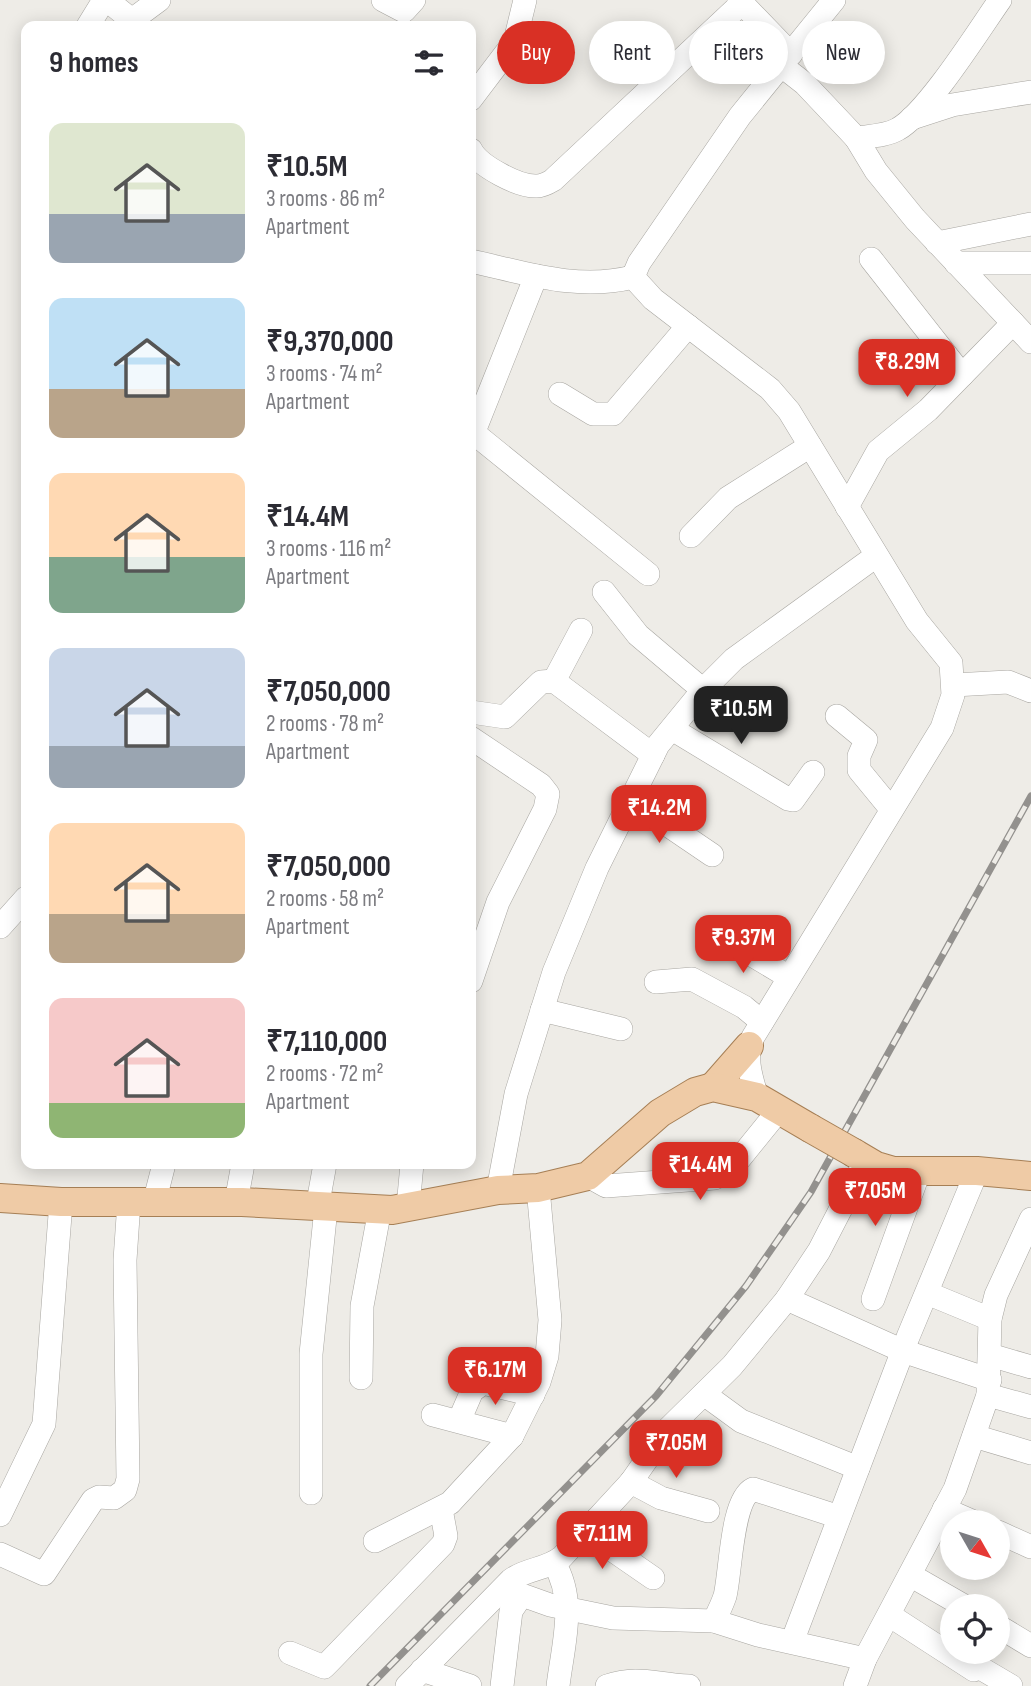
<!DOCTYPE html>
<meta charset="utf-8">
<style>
body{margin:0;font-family:"Sofia Sans Condensed",sans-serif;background:#f7f7f7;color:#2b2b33;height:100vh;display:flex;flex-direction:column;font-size:26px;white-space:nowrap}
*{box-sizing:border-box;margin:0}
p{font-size:23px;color:#7c7c81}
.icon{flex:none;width:38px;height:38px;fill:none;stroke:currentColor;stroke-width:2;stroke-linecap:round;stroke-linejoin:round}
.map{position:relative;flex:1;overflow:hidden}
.drawer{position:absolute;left:21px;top:21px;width:455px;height:1148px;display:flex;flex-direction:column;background:#fff;border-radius:14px;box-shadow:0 4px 18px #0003}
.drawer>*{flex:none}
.banner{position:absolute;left:497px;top:21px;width:429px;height:63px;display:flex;gap:14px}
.needle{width:46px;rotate:129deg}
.buttons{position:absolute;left:940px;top:1510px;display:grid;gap:14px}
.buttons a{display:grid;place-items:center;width:70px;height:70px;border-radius:50%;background:#fff;box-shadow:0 4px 18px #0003;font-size:35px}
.price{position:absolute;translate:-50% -60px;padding:0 16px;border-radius:14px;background:#d93025;color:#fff;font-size:23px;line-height:46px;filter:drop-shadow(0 2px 4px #0008)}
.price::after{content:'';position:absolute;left:50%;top:42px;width:21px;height:16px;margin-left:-10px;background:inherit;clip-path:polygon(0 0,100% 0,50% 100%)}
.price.active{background:#222;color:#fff}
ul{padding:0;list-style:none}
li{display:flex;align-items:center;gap:21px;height:175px;padding:0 28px}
li span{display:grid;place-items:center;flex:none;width:196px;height:140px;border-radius:14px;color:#555}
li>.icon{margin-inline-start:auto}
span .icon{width:84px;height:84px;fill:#fffc;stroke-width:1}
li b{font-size:30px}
h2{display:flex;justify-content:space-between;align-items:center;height:84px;padding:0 28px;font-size:30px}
.chip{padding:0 24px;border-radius:32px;background:#fff;box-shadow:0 4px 18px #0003;font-size:24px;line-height:63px}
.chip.active{background:#d93025;color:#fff}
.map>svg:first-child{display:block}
</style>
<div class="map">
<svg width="1031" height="1686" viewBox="0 0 1031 1686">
<rect width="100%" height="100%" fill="#eeece7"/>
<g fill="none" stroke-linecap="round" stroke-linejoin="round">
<!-- minor casing -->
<g stroke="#a8a6a1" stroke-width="24">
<g id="minor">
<polyline points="107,0 139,26"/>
<polyline points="383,0 404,11 414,0"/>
<polyline points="739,0 791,54"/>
<polyline points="132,20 159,0"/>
<polyline points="88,26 104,0"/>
<polyline points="782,66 805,84 856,138 876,171 915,219 1031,342"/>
<polyline points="471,99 515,41 525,0"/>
<polyline points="912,118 952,105 1031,92"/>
<path d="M856,138C870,136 886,136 898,129C927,113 979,30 1000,0"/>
<path d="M471,150C479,166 519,187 537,186C543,186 548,183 553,180L742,3"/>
<polyline points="937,243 1031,224"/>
<polyline points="871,259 962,375"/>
<path d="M471,261C526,273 577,291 633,277"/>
<polyline points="956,263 1031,263"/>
<polyline points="560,394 593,414 613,414 688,326"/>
<polyline points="475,434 648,574"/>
<polyline points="471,439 536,276"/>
<polyline points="847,507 878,451 928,410 1013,323"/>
<polyline points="691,536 728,498 810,446"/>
<polyline points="604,592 638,635 703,690"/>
<polyline points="554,681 581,630"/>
<polyline points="954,685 1008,682 1031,691"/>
<polyline points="471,712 505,717 541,682 554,681 653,755"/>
<polyline points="837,716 866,740 859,756 859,770 891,809"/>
<polyline points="672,729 788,799 793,800 813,772"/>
<polyline points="471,738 541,785 548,794 545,809 498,902 471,981"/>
<polyline points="631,800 712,855"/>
<polyline points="0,927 26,898"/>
<polyline points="712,939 742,949 789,977"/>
<polyline points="656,982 692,979 744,1007 762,1022"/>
<polyline points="542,1010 621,1029"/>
<path d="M757,1097C751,1077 744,1057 753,1037L942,728L953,695L951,663L917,621L789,411L770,389L653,299L633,277L639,263L740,116L834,0"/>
<polyline points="588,1176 606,1186 715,1178 732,1168 779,1110"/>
<polyline points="498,1190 516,1094 554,972 597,868 658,745 703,690 734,659 876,556"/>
<polyline points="236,1202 243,1164"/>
<polyline points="154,1203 164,1164"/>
<polyline points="408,1207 412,1164"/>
<polyline points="317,1208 325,1164"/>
<polyline points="927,1293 990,1319"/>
<polyline points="787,1299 903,1351 990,1380"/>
<polyline points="873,1299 919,1172"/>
<polyline points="990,1355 1031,1367"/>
<polyline points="361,1378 362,1306 380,1209"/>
<polyline points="704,1394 741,1421 858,1468"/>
<polyline points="988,1395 1031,1407"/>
<polyline points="433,1415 512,1436"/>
<polyline points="459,1421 472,1391 483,1383 533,1395"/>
<polyline points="974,1436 1031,1453"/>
<polyline points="631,1482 661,1498 708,1511"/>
<polyline points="311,1493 311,1354 326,1208"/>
<polyline points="944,1509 974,1522"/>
<polyline points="0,1515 44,1424 61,1202"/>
<polyline points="596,1520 611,1549 653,1578"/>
<polyline points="998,1532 1031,1547"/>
<polyline points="375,1541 450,1503 512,1436 539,1382 547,1356 550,1320 538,1188"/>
<polyline points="0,1554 44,1574 93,1500 99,1497 114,1498 125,1490 128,1479 125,1260 129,1202"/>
<path d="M554,1563C577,1601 563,1644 558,1686"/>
<polyline points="910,1575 964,1606"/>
<polyline points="889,1615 974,1670 977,1666 1011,1686"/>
<path d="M714,1621C718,1613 722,1605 725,1596C731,1572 731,1500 753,1489L839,1517"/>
<polyline points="998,1626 1031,1646"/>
<polyline points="792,1642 908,1337 977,1171"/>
<polyline points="290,1653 324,1667 330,1661 443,1544 446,1536 441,1509"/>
<polyline points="422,1670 470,1686"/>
<path d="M407,1686L511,1580C527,1568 546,1570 562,1557L631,1482L668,1429L732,1366L787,1299L819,1251L866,1160"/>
<polyline points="502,1686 511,1611 522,1595 550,1605 613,1618 714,1621 758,1635 865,1659"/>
<path d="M607,1686C639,1675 656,1685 689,1686"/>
<polyline points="855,1686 865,1659 955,1489 988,1395 990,1319 996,1295 1031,1219"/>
</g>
</g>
<!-- major casing -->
<g stroke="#a67f55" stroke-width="30">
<g id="major">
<polyline points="713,1087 749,1046"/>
<polyline points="854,1153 876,1166 893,1171 977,1171 1031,1176"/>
<polyline points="0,1198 61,1202 242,1202 392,1210 498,1190 538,1188 588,1176 660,1113 695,1092 713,1087 757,1097 810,1128"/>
</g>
</g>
<!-- minor -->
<use href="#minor" stroke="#fff" stroke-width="23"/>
<!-- major -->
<use href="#major" stroke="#efcba6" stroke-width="28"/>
<!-- rail casing -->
<g stroke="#93918e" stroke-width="7">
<polyline id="rail" points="370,1686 656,1396 746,1286 811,1192 1031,796"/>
</g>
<!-- rail -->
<use href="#rail" stroke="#eeece7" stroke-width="4.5" stroke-dasharray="13" stroke-linecap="butt"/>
<!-- major-bridge casing -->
<g stroke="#a67f55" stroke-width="30" stroke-linecap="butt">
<polyline id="major-bridge" points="810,1128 854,1153"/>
</g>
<!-- major-bridge -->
<use href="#major-bridge" stroke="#efcba6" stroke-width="28"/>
</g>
</svg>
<div class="buttons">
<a><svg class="needle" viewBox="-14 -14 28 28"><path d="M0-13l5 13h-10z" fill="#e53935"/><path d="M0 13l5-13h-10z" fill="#7c7c81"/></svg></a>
<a><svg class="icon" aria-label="locate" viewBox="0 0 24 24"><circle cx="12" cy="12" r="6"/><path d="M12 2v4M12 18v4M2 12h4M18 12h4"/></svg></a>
</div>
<b class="price" style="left:907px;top:399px">₹8.29M</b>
<b class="price active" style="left:741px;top:746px">₹10.5M</b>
<b class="price" style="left:659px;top:845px">₹14.2M</b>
<b class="price" style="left:743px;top:975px">₹9.37M</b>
<b class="price" style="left:700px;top:1202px">₹14.4M</b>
<b class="price" style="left:875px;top:1228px">₹7.05M</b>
<b class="price" style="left:495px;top:1407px">₹6.17M</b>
<b class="price" style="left:676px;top:1480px">₹7.05M</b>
<b class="price" style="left:602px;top:1571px">₹7.11M</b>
<div class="banner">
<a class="chip active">Buy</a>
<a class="chip">Rent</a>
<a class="chip">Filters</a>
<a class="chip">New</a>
</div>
<section class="drawer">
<h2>9 homes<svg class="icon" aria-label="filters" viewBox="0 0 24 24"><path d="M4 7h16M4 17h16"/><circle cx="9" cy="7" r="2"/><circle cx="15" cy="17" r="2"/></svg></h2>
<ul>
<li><span style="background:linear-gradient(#dfe7d0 65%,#9aa5b1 0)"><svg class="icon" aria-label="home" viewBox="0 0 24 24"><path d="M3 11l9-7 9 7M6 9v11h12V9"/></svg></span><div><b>₹10.5M</b><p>3 rooms · 86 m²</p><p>Apartment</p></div></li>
<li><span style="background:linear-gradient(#bfe0f5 65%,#b9a48a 0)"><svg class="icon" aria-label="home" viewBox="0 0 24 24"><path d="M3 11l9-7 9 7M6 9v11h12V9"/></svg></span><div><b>₹9,370,000</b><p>3 rooms · 74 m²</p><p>Apartment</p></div></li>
<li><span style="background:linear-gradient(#ffd9b3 60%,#7fa58c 0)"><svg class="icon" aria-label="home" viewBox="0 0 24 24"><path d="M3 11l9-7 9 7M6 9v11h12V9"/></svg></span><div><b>₹14.4M</b><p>3 rooms · 116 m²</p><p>Apartment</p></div></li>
<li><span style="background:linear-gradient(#c9d6e8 70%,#9aa5b1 0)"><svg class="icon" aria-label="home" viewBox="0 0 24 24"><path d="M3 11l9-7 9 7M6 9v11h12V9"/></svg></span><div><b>₹7,050,000</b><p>2 rooms · 78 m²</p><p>Apartment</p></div></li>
<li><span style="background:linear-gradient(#ffd9b3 65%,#b9a48a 0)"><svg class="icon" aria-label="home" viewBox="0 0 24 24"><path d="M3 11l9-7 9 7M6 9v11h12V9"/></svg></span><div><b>₹7,050,000</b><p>2 rooms · 58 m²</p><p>Apartment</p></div></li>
<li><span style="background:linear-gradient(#f6c9c9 75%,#8fb573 0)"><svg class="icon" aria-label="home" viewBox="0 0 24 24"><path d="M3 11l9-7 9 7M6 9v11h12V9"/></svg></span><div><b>₹7,110,000</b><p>2 rooms · 72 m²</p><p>Apartment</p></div></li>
</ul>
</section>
</div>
